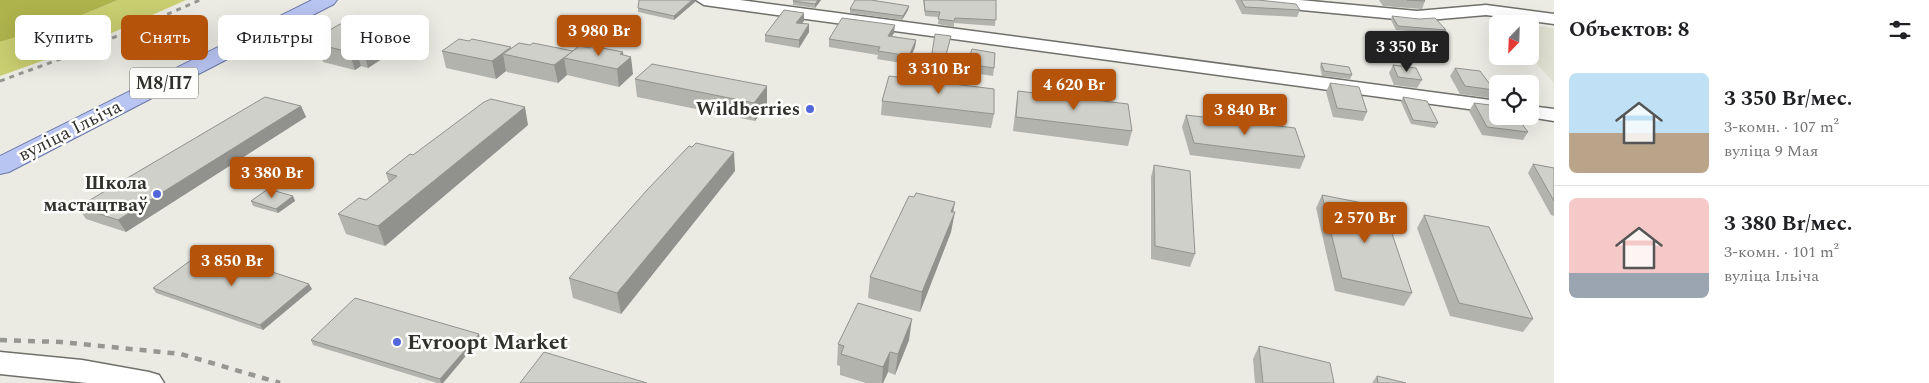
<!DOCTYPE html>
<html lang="ru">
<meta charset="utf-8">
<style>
body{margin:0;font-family:Spectral,serif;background:#f6f6f6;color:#202124;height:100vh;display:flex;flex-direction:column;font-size:19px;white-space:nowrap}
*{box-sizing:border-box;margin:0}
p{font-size:16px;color:#757577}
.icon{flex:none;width:28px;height:28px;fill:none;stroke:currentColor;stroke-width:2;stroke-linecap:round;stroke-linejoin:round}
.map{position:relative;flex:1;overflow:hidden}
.drawer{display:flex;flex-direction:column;background:#fff;width:375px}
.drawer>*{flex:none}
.hud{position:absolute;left:15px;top:15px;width:475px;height:45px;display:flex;gap:10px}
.needle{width:32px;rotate:203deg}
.controls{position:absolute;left:1489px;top:15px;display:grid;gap:10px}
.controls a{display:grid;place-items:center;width:50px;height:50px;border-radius:8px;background:#fff;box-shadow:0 5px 20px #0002;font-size:25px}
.price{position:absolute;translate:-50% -42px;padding:0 11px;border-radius:5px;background:#b45309;color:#fff;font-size:16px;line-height:32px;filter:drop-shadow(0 1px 2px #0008)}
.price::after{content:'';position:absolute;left:50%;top:30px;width:15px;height:11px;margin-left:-8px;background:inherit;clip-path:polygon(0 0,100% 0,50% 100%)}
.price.selected{background:#222;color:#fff}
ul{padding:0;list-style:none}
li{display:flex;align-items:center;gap:15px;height:125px;padding:0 15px}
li+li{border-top:1px solid #e0e0e0}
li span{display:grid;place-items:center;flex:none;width:140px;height:100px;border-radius:8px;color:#555}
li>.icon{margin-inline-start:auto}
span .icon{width:60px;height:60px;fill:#fffc;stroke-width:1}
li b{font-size:21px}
h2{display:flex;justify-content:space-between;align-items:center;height:60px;padding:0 15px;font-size:21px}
.pill{padding:0 18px;border-radius:8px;background:#fff;box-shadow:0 5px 20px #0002;font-size:18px;line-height:45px}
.pill.selected{background:#b45309;color:#fff}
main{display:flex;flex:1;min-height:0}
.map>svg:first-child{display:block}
</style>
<main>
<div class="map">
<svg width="1554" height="383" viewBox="0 0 1554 383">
<rect width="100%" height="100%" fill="#ebebe4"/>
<!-- built -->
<polygon fill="#dfe0d1" points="1530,25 1554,28 1554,83 1530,56"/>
<!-- green -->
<polygon fill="#c9ce70" points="118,0 186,0 78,48 0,76 0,42 65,22"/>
<!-- water -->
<polygon fill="#afb34c" points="0,0 118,0 65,22 0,42"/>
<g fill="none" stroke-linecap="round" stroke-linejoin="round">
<!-- minor casing -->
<g stroke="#6f706a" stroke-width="3">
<g id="minor">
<polygon points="696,0 740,0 1498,101 1498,113 704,5"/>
<polygon points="1242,0 1300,0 1417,11 1486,5 1554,14 1554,24 1486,15 1417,21 1250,5"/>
<polygon points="1530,106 1554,109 1554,121 1523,116 1530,116"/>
<polygon points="0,352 82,360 149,372 159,375 164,383 87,383 0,374"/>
</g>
</g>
<!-- primary casing -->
<g stroke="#6a77a6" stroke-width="2">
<polygon id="primary" points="312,0 337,0 334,4 9,172 0,174 0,156"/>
</g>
<!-- minor -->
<use href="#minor" fill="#fff" fill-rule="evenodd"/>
<!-- primary -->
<use href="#primary" fill="#b8c4f1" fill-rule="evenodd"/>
<!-- rail-far1 -->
<polyline stroke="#979792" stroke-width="3" stroke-dasharray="5 5" stroke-linecap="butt" points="0,81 85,50 200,0"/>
<!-- rail -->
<polyline stroke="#979792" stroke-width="4.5" stroke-dasharray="7 7" stroke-linecap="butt" points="0,340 61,342 181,354 280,383"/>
</g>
<!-- wall -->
<g fill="#b2b3ad">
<polygon points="794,0 821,0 815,8 793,5 793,1"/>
<polygon points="923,0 996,0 995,26 954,23 954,27 938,24 939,17 925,16"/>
<polygon points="1235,0 1258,0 1300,10 1297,17 1242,14"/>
<polygon points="1379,0 1424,0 1425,1 1422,9 1383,6"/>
<polygon points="695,2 674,20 638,12 638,8"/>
<polygon points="909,6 908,10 902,20 850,13 850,9"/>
<polygon points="1392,16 1446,30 1443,34 1396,30 1391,20"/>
<polygon points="804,21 802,23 809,32 799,48 765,42 765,35"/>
<polygon points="378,32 379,34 386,36 391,53 368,68 361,66 355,70 323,62 322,58 319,57 313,40"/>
<polygon points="894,33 892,36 916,40 915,47 908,64 877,59 878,55 829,47 829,39"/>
<polygon points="951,36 945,59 931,57 932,53"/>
<polygon points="530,45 573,51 590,48 623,52 623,55 633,74 619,87 567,75 558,83 507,72 506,71 496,79 446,68 442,51 511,48"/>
<polygon points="1321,63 1352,75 1350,79 1322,76 1320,67"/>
<polygon points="967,64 994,68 993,76 966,72"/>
<polygon points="1393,65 1422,80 1417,88 1394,85 1389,73"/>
<polygon points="1455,68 1494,90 1490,98 1460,94 1450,76"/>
<polygon points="635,79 767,86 767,104 755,121 637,97"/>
<polygon points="1330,83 1367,112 1363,121 1333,117 1326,92"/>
<polygon points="1018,91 1132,131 1128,146 1013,131 1016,105"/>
<polygon points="1403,97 1438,123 1435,128 1411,124 1401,102"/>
<polygon points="882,101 994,114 991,128 881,115"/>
<polygon points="1474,103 1528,132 1523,140 1482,135 1469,111"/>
<polygon points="301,106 306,117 126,232 86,219 78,207"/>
<polygon points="1186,115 1305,157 1300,169 1190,155 1182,127"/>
<polygon points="528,125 385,246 346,234 338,214 366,200 389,183 386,173 413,155"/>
<polygon points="1533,164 1554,168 1554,216 1551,215 1528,173"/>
<polygon points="1154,165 1195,254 1190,267 1151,259 1151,177"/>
<polygon points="735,171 621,314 573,298 569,278"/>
<polygon points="1322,195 1412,293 1404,306 1335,291 1316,208"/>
<polygon points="293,196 295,201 278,213 253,206 251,201"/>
<polygon points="953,212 951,232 920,312 868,298 870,277"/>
<polygon points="1424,215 1533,319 1523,332 1450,316 1417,228"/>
<polygon points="153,288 312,289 263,330 156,293"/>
<polygon points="480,339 443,383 437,383 313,345 311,340"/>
<polygon points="909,340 895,375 888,372 883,383 866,383 840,375 840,366 837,365 838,344"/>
<polygon points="1259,346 1334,383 1255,383 1253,359"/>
<polygon points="1377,376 1378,383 1372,383"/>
</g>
<!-- shaded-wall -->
<g fill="#91928d">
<polygon points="692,0 695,0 695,2 674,20 674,16"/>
<polygon points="818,0 821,0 815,8 815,4"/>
<polygon points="909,6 908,10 902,20 903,16"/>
<polygon points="804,13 804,21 796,30 796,23"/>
<polygon points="809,24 809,32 799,48 799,40"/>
<polygon points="895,25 894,33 887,43 888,36"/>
<polygon points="378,32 380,40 386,36 391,53 368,68 363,50 375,34"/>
<polygon points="916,40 915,47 908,64 909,56"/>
<polygon points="511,47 503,54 506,71 496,79 492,61"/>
<polygon points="355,48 361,66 355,70 349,52"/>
<polygon points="573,51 564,58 567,75 558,83 554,65"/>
<polygon points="623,52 624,63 631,57 633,74 619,87 617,69 620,54"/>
<polygon points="767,86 767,104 755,121 754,103"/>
<polygon points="301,106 306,117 126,232 118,220"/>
<polygon points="525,107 528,125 385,246 378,226"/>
<polygon points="734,152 735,171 621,314 617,293"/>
<polygon points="293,196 295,201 278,213 276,209"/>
<polygon points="955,202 952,219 955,212 951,232 920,312 922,292"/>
<polygon points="309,284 312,289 263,330 260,325"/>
<polygon points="912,319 909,340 895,375 898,354"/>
<polygon points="479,334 480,339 443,383 441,383 440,379"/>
<polygon points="890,352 888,372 883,383 882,383 883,367"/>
</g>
<!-- building -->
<g fill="#cfd0c9" stroke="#91928d">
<polygon points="639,0 692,0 674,16 638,8"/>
<polygon points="794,0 818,0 815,4 793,1"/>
<polygon points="855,0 871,0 909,6 903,16 850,9"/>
<polygon points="924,0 996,0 996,20 955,18 954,21 938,19 940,12 925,11"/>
<polygon points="1241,0 1258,0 1296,4 1300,10 1245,7"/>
<polygon points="1407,0 1424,0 1425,1"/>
<polygon points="784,10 804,13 796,23 809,24 799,40 765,35"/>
<polygon points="1392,16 1419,19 1435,18 1446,30 1398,26"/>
<polygon points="842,18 895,25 888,36 916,40 909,56 878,51 880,47 829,39"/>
<polygon points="340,24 378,32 375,34 386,36 363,50 355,48 349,52 317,44 322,42 313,40"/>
<polygon points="935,34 951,36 946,55 932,53"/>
<polygon points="459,39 469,41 472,39 511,47 492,61 442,51"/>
<polygon points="519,43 530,45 533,43 573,51 554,65 503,54"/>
<polygon points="579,46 590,48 592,46 623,52 620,54 631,57 617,69 564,58"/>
<polygon points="972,49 995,53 994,68 967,64"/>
<polygon points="1321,63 1349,67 1352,75 1324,71"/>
<polygon points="652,64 767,86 754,103 635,79"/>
<polygon points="1393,65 1416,68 1422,80 1398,77"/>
<polygon points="1455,68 1480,71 1494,90 1465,86"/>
<polygon points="889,76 994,89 994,114 882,101"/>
<polygon points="1330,83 1359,87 1367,112 1337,108"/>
<polygon points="1018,91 1128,104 1132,131 1016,117"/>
<polygon points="265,97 301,106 118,220 78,207"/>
<polygon points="1403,97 1427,101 1438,123 1413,120"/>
<polygon points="491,99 525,107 378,226 338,214 359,198 366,200 397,176 386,173 410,154 413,155 484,102"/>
<polygon points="1474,103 1498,106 1498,116 1516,116 1528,132 1487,127"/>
<polygon points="1186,115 1295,128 1305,157 1194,143"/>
<polygon points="696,143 734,152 617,293 569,278 647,190 689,146 692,147"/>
<polygon points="1533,164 1554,168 1554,201"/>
<polygon points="1154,165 1190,171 1195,254 1155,246"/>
<polygon points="268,189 293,196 276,209 251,201"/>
<polygon points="916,193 955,202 951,212 955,212 922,292 870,277 909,196 914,197"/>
<polygon points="1322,195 1383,207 1412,293 1342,278"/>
<polygon points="1424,215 1489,227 1533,319 1459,303"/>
<polygon points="205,250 309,284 260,325 153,288"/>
<polygon points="355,298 479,334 440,379 311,340"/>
<polygon points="858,303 912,319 898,354 890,352 883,367 841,354 844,346 838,344"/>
<polygon points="1259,346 1330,363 1334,383 1263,383"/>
<polygon points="544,352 647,383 520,383"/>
<polygon points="1377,376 1406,383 1378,383"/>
</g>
<!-- markers -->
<g fill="#5267dc" stroke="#fffffe" stroke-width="2">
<circle cx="810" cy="109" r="5"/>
<circle cx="157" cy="194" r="5"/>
<circle cx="397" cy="342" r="5"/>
</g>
<g text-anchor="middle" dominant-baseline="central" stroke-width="5" stroke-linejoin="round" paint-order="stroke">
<!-- shield labels -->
<rect fill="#fffffe" stroke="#6f6f6c" stroke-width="1" x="130" y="67.5" width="68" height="31" rx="4"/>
<g font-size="18" font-weight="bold" fill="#31312e">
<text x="164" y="83">М8/П7</text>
</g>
<!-- poi labels -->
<g font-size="19" font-weight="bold" fill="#31312e" stroke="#fffffe" text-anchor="end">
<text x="800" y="109">Wildberries</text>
<text x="147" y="183">Школа<tspan x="147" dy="22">мастацтваў</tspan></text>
</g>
<!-- street labels -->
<g font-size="19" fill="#31312e" stroke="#fffffe">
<text transform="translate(70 131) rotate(-27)">вуліца Ільіча</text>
</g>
<!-- near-poi labels -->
<g font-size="22" font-weight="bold" fill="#31312e" stroke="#fffffe" text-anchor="start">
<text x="407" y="342">Evroopt Market</text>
</g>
</g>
</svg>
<div class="controls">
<a><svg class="needle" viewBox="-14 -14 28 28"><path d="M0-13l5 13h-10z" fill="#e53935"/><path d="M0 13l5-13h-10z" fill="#757577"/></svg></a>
<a><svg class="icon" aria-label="locate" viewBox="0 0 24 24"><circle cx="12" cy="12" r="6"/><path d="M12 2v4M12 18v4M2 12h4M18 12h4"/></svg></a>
</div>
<b class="price" style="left:599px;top:57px">3 980 Br</b>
<b class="price selected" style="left:1407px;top:73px">3 350 Br</b>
<b class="price" style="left:939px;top:95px">3 310 Br</b>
<b class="price" style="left:1074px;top:111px">4 620 Br</b>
<b class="price" style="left:1245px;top:136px">3 840 Br</b>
<b class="price" style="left:272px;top:199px">3 380 Br</b>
<b class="price" style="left:1365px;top:244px">2 570 Br</b>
<b class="price" style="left:232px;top:287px">3 850 Br</b>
<div class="hud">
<a class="pill">Купить</a>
<a class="pill selected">Снять</a>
<a class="pill">Фильтры</a>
<a class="pill">Новое</a>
</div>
</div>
<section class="drawer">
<h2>Объектов: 8<svg class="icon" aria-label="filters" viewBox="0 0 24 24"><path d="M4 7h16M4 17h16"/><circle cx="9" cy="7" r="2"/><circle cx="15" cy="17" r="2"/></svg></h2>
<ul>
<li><span style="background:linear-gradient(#bfe0f5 60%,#b9a48a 0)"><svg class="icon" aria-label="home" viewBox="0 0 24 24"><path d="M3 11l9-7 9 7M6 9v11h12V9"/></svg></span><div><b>3 350 Br/мес.</b><p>3-комн. · 107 m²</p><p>вуліца 9 Мая</p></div></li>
<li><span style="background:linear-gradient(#f6c9c9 75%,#9aa5b1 0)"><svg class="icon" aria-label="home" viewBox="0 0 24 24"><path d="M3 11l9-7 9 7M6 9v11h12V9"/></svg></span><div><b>3 380 Br/мес.</b><p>3-комн. · 101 m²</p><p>вуліца Ільіча</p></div></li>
</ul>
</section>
</main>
